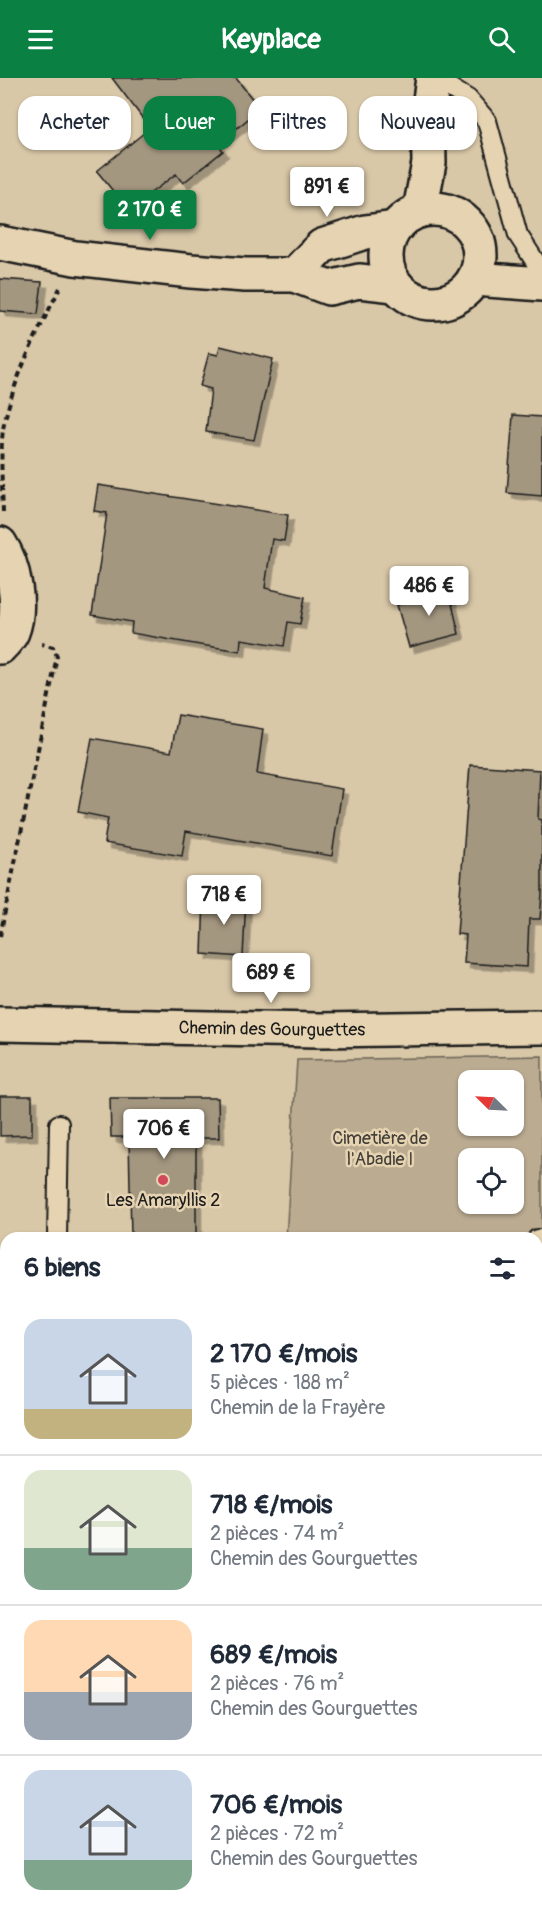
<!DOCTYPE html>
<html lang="fr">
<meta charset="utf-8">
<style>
body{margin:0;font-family:Pangolin,sans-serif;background:#f6f6f7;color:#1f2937;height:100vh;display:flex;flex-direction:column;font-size:22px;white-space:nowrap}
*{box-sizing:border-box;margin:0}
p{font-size:20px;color:#747a83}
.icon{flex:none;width:33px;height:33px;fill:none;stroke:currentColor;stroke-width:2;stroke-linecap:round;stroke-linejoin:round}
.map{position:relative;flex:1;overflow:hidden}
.drawer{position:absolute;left:0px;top:1154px;width:543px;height:686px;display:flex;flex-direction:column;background:#fff;border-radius:18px 18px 0 0;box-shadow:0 2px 4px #0004}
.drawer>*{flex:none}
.banner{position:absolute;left:18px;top:18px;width:507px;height:54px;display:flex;gap:12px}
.needle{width:39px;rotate:294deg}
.fabs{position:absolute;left:458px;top:992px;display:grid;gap:12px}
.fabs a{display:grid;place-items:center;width:66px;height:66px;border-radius:12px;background:#fff;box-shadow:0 2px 4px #0004;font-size:30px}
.price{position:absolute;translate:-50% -51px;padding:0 14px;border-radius:6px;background:#fff;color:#222;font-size:20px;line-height:39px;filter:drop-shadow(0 2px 3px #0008)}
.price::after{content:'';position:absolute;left:50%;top:36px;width:18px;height:14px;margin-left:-9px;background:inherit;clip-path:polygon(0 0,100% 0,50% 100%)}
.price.on{background:#0b8043;color:#fff}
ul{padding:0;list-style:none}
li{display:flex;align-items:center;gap:18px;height:150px;padding:0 24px}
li+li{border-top:2px solid #e0e1e3}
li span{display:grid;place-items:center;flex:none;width:168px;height:120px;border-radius:18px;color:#555}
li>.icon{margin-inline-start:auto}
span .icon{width:72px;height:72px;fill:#fffc;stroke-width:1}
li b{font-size:26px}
h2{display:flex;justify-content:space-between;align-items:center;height:72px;padding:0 24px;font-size:26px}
.chip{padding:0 21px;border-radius:18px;background:#fff;box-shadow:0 2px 4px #0004;font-size:21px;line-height:54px}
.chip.on{background:#0b8043;color:#fff}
header{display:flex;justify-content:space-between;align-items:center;height:78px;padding:0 24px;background:#0b8043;color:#fff;font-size:27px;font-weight:700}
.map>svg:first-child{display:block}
</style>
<header><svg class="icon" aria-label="menu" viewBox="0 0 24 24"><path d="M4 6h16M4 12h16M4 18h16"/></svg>Keyplace<svg class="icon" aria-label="search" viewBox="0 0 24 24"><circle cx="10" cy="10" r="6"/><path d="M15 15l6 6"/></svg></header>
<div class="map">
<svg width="542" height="1838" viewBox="0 0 542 1838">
<defs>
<filter id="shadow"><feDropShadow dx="5.5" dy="5.5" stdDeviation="0" flood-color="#0004"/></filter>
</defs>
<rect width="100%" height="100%" fill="#d9c8a8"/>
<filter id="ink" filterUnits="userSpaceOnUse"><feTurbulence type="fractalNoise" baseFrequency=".0167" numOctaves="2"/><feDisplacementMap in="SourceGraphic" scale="12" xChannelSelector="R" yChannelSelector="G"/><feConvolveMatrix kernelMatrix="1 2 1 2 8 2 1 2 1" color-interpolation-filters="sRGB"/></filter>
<g filter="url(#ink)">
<!-- built -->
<polygon fill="#c9b99c" points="542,1538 542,1838 417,1838 419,1833 537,1833 537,1550"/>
<!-- green -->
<g fill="#baab91" stroke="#6b6456" stroke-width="1.5" fill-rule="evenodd">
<path d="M542,978V1355L537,1354V1160H286L297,982ZM468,1002H513V1047H468ZM468,1080H513V1125H468Z"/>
<polygon points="0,1380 6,1380 6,1419 0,1418"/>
</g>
<!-- building -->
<g fill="#a49780" stroke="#1c1c1c" stroke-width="1.5" filter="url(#shadow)">
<polygon points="112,0 236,0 260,31 218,66 223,73 183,105 176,96 128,132 97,93 150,50"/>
<polygon points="0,201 42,204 38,236 0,233"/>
<polygon points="220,268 273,281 254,362 206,354 211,311 200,308 209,275 218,277"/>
<polygon points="513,337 542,339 542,418 507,415"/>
<polygon points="98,407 288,437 284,463 272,461 265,510 305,519 300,546 288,544 284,568 241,561 240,573 200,567 131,555 132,544 92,537 107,435 94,433"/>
<polygon points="448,508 459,556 409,569 397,527 423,520 421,514"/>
<polygon points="178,637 263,651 257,696 342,711 332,778 186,753 182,778 104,765 108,740 78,734 92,660 171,674"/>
<polygon points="470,687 540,692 538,741 542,742 542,815 540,841 529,841 527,889 464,885 466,857 457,856"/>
<polygon points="204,819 246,820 243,879 202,876"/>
<polygon points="0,1018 32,1018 32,1057 0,1058"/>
<polygon points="110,1020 218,1020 219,1060 196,1060 196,1160 131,1160 129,1059 111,1059"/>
</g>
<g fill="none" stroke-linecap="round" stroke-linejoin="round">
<!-- lane casing -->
<g stroke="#1c1c1c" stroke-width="22">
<g id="lane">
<polyline points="434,0 468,21 487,43 518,157 542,194"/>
<polyline points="57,1160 59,1046"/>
<polyline points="537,1161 542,1161"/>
<polyline points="537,1211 542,1210"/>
<polyline points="537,1265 542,1267"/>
<polyline points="537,1327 542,1329"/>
<polyline points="537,1823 542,1826"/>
<polyline points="457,1838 460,1833"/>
</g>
</g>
<!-- street casing -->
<g stroke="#1c1c1c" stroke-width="38">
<g id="street">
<circle cx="433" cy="178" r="47"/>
<polyline points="420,132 429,85 428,37 433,0"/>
<polyline points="0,165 75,180 191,193 245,197 294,197 329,210 359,203 395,207"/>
<polyline points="294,197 322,168 365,154 395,150"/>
<polyline points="474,201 542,206"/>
<path d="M0,466C14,487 22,529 12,554C10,559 4,565 0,569"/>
<polyline points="0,1261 6,1261"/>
<polyline points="537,1474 542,1463"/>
<polyline points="537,1648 542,1650"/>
<polyline points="25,1833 25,1838"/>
</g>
</g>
<!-- secondary casing -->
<g stroke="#1c1c1c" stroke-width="38">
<g id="secondary">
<path id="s1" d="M0,946L320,952L542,949"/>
</g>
</g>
<!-- path -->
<g stroke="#1c1c1c" stroke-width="4" stroke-dasharray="6 4.5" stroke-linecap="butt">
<path d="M3,434C2,407 0,378 3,351C13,301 37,255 60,210"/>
<polyline points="0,858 57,578 53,569 42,566"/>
</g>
<!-- lane -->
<use href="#lane" stroke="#e5d3b1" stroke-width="18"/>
<!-- street -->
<use href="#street" stroke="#e5d3b1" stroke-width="33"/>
<!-- secondary -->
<use href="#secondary" stroke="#e5d3b1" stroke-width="33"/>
</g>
</g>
<!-- markers -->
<circle fill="#d1495b" stroke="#e5d3b1" stroke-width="2" cx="163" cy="1102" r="6"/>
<g text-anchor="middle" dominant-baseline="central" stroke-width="5" stroke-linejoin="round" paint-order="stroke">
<!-- street labels -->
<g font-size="18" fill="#1c1c1c" stroke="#e5d3b1">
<text stroke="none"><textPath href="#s1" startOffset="272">Chemin des Gourguettes</textPath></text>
</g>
<!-- park labels -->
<g font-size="18" fill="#444039" stroke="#e5d3b1">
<text x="380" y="1060">Cimetière de<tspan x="380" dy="21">l'Abadie I</tspan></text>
</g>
<!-- poi labels -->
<g font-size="18" fill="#1c1c1c" stroke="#e5d3b1">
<text x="163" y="1122">Les Amaryllis 2</text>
</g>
</g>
</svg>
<div class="fabs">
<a><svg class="needle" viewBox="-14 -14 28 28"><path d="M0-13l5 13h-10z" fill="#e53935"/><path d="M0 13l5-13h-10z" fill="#747a83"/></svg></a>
<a><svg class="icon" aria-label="locate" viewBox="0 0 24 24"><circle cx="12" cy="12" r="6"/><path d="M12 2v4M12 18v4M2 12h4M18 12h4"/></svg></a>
</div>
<b class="price" style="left:327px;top:140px">891 €</b>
<b class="price on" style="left:150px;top:163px">2 170 €</b>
<b class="price" style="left:429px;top:539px">486 €</b>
<b class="price" style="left:224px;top:848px">718 €</b>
<b class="price" style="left:271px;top:926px">689 €</b>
<b class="price" style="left:164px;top:1082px">706 €</b>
<div class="banner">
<a class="chip">Acheter</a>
<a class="chip on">Louer</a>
<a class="chip">Filtres</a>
<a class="chip">Nouveau</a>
</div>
<section class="drawer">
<h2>6 biens<svg class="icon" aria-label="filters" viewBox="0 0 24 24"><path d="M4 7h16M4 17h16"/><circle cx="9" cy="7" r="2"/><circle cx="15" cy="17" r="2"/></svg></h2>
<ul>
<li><span style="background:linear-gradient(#c9d6e8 75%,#c2b280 0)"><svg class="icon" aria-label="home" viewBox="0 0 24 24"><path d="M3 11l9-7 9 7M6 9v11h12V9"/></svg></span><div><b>2 170 €/mois</b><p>5 pièces · 188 m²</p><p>Chemin de la Frayère</p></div></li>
<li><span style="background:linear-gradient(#dfe7d0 65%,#7fa58c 0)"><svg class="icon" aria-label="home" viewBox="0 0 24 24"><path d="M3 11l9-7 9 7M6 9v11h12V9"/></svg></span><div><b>718 €/mois</b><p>2 pièces · 74 m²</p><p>Chemin des Gourguettes</p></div></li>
<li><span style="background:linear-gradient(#ffd9b3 60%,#9aa5b1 0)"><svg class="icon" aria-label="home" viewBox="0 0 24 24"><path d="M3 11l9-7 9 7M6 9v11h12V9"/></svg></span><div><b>689 €/mois</b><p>2 pièces · 76 m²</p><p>Chemin des Gourguettes</p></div></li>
<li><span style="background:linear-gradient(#c9d6e8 75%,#7fa58c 0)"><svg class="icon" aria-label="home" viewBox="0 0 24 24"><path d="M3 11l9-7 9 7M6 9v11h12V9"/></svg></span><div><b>706 €/mois</b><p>2 pièces · 72 m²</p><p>Chemin des Gourguettes</p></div></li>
</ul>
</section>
</div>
